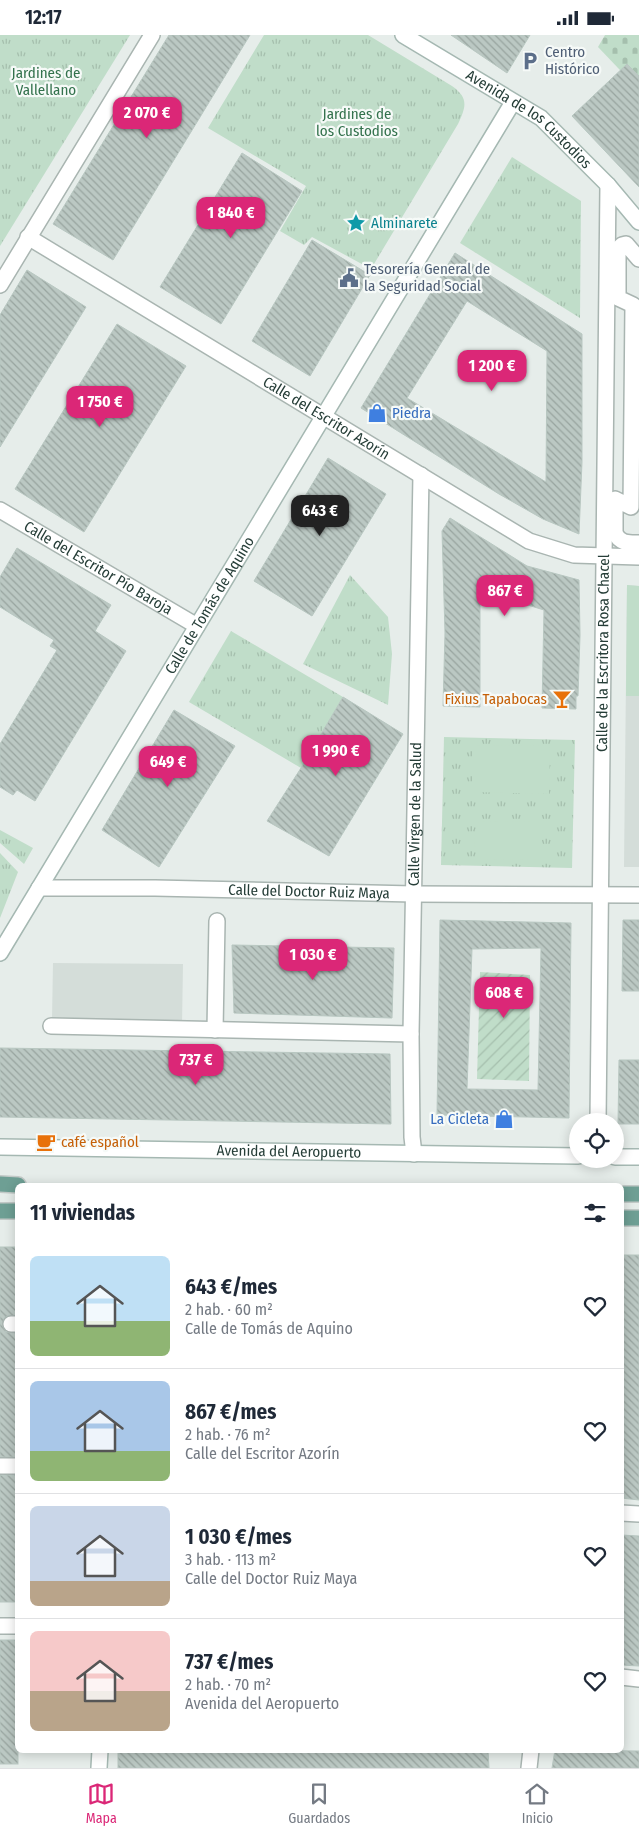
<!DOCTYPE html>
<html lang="es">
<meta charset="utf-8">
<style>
body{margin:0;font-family:"Fira Sans Condensed",sans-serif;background:#f6f6f7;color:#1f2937;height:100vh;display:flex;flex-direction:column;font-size:19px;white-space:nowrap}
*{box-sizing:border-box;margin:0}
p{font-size:16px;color:#747a83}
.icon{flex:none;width:28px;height:28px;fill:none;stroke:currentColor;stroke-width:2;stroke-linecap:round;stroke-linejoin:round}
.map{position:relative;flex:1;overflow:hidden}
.sheet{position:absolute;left:15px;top:1148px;width:609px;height:570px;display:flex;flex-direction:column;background:#fff;border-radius:8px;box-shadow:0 2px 12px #0003}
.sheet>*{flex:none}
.tools{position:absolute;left:569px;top:1078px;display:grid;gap:10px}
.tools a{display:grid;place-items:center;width:55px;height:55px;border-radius:50%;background:#fff;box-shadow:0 2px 12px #0003;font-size:25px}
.price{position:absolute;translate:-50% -42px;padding:0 11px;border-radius:10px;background:#db2777;color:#fff;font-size:16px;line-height:32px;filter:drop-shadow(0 1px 2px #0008)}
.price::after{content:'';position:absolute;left:50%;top:30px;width:15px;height:11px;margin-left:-8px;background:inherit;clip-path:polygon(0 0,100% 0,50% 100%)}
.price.current{background:#222;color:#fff}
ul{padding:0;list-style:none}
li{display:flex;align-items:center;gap:15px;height:125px;padding:0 15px}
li+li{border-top:1px solid #e0e1e3}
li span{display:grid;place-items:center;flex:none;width:140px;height:100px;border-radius:8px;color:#555}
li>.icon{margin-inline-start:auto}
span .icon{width:60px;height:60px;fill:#fffc;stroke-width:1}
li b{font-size:21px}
h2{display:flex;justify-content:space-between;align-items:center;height:60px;padding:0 15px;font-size:21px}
.status{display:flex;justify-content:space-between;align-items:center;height:35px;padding:0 25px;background:#fff;direction:ltr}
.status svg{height:14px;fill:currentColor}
.menu{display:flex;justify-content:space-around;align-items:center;height:70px;border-top:1px solid #e0e1e3;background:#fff;font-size:14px;color:#747a83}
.menu a{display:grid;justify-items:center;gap:2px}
.menu .current{color:#db2777}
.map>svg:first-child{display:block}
</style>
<div class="status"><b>12:17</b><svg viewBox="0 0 49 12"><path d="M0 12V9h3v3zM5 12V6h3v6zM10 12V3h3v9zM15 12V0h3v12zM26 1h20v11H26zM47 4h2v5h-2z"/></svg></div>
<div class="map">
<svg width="639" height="1733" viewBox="0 0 639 1733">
<defs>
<pattern id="grass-tufts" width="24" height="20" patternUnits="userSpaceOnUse" patternTransform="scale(1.25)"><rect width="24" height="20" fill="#c0ddc9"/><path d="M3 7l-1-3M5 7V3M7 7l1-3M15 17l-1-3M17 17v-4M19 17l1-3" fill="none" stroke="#a5bfad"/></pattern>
<pattern id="cemetery-stones" width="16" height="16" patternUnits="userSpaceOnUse" patternTransform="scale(1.25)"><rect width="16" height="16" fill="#c0ddc9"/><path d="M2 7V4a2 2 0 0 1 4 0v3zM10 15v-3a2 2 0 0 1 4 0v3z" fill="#a5bfad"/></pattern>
<pattern id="garden-furrows" width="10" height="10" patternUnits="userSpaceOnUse" patternTransform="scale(1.25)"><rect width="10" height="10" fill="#c0ddc9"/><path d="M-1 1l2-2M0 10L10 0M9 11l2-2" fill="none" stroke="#a5bfad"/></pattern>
<pattern id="building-back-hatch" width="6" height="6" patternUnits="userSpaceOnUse" patternTransform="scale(1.25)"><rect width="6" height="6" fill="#bbc8c3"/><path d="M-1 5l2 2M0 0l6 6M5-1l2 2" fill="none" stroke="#98a49f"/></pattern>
</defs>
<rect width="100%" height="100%" fill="#e6edea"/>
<!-- built -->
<g fill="#d4ddd9">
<polygon points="627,550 639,551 639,832 624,832"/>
<polygon points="53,928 183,929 182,990 52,984"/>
</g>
<!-- grass -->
<g fill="url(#grass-tufts)">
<polygon points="0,0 130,0 0,211"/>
<path d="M264,0H368L452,51C469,63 466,72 458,89L371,234L312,202L304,210L280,196L306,151L208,93Z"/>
<polygon points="512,122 581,166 580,283 460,208"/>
<polygon points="350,540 388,582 392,619 388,670 303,629"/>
<polygon points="231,596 343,662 301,733 189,667"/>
<polygon points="444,702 575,705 572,833 441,830"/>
<polygon points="0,795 33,813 24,829 0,808"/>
<polygon points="0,818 18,837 0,883"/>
</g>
<!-- cemetery -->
<polygon fill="url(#cemetery-stones)" points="605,0 639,0 639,55 598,12"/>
<!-- garden -->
<polygon fill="url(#garden-furrows)" points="480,937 530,940 529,1046 477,1044"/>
<!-- pitch -->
<g fill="#c0ddc9">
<polygon points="627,550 639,551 639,661 626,661"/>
<polygon points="473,710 550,711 549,759 473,757"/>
<path d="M480,786L538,787L542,791V821L538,825L479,824C473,815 473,794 480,786Z"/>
</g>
<!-- building -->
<g fill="url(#building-back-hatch)" stroke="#b8c7c1" fill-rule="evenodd">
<polygon points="169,0 250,0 113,225 53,189"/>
<polygon points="451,0 530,0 507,38"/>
<polygon points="627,29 639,41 639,152 572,81"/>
<polygon points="242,118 302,156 221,289 160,252"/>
<polygon points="312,205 370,240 310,341 252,306"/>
<path d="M455,218L582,299V427L579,499L543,484L499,459L361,373ZM467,266L547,316L546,447L407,363Z"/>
<polygon points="27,235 86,272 0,412 0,280"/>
<polygon points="117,289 186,331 84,497 15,454"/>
<polygon points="328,423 386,459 312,581 254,546"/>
<polygon points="450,483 527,531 579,545 580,600 578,661 576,661 576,674 542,673 544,575 518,567 480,546 480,672 443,671 445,598 442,496"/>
<polygon points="17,513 111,570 95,596 126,616 35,766 17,755 13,760 0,752 0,709 57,615 50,611 54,605 0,572 0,542"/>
<polygon points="343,662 403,699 329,821 267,786 301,733"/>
<polygon points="174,675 235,711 159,832 102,795"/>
<path d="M440,885L571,888L569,1083L437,1080ZM541,913L538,1055L467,1054L472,914Z"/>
<polygon points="623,885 639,885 639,956 622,956"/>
<polygon points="232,910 394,913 392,983 234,978"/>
<polygon points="0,1013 390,1019 391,1089 0,1082"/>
<polygon points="619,1025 639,1025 639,1089 618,1089"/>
<polygon points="0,1212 18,1212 18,1280 7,1281 2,1289 6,1297 18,1298 18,1422 0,1422"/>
<polygon points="621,1220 639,1220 639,1465 621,1463"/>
<rect x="0" y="1440" width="18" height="127"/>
<polygon points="621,1500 639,1501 639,1631 621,1630"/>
<rect x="0" y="1605" width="18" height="124"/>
<polygon points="118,1715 488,1715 489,1733 118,1733"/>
<polygon points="555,1715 639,1716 639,1733 552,1733"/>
</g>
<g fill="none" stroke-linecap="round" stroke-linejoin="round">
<!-- street casing -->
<g stroke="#a9b5b1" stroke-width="18">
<g id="street">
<path id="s1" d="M28,202L529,506L574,520L639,522"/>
<path d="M639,224L626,209L622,210L618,214V263L633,270L631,472L615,464V498C620,509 629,508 639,508"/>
<polyline points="0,250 152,0"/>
<path id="s2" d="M0,475L197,591"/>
<path id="s3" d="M39,853H155L413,859L639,860"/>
<polyline points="51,991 411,999"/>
<polyline points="215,995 217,886"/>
<path id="s4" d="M598,1086L608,150"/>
<path id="s5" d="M414,1119L412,1102L411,999L421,440"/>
<polyline points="11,1289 18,1289"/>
<polyline points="0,1431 18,1431"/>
<polyline points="621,1478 639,1479"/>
<polyline points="0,1591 18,1591"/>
<polyline points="621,1642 639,1644"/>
<polyline points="529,1733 531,1715"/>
</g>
</g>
<!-- secondary casing -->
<g stroke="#a5b8b2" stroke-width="18">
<g id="secondary">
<path id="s6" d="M403,0L541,83L608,150L639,187"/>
<path id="s7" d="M0,918L513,67"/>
<path id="s8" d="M0,1112L578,1121"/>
<polyline points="615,1122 639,1122"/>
<polyline points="99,1733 100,1715"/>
</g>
</g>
<!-- primary casing -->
<g stroke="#c2c9c7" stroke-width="18">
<g id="primary">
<polyline points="0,1149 18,1150"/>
<polyline points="621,1159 639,1159"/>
<polyline points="0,1176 18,1176"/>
<polyline points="621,1183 639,1183"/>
</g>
</g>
<!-- street -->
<use href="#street" stroke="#fff" stroke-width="15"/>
<!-- secondary -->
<use href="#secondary" stroke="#fff" stroke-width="15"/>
<!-- primary -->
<use href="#primary" stroke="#6e9f94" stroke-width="15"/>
</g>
<!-- icons -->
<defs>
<g id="parking-bare" transform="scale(1.5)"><path d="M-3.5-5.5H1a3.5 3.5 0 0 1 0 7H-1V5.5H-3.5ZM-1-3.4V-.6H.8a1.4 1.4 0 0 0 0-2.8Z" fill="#5c6f8a" stroke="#f6faf8" stroke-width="2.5" paint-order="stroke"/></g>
<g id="sight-bare" transform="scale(1.5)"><path d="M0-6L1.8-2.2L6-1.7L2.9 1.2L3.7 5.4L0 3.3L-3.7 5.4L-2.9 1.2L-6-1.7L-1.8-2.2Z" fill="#0f9aa8" stroke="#f6faf8" stroke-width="2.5" paint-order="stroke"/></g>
<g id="civic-bare" transform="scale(1.5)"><path d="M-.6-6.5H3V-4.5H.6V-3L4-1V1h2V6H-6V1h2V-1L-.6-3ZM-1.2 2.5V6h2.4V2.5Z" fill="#5c6f8a" stroke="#f6faf8" stroke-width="2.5" paint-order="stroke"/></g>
<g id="shop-bare" transform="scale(1.5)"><path d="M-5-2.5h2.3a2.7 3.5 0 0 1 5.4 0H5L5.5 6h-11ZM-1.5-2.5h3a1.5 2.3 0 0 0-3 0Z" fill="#3f7fe0" stroke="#f6faf8" stroke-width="2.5" paint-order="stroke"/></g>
<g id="bar-bare" transform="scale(1.5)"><path d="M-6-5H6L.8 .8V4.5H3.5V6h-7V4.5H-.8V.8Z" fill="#e8710a" stroke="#f6faf8" stroke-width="2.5" paint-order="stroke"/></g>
<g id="cafe-bare" transform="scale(1.5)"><path d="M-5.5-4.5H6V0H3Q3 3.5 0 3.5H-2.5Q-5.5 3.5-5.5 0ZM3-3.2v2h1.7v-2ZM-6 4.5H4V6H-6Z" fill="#e8710a" stroke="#f6faf8" stroke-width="2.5" paint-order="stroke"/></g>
</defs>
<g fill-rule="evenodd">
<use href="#parking-bare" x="530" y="26"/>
<use href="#sight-bare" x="356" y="188"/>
<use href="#civic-bare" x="349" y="243"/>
<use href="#shop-bare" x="377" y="378"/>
<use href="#bar-bare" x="562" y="664"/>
<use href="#shop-bare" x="504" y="1084"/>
<use href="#cafe-bare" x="46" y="1107"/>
</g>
<g text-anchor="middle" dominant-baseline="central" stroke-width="4.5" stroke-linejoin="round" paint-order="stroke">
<!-- service labels -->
<g font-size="15" fill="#4e5e75" stroke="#f6faf8" text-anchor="start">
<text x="545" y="17">Centro<tspan x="545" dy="17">Histórico</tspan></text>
<text x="364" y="234">Tesorería General de<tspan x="364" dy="17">la Seguridad Social</tspan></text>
</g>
<!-- park labels -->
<g font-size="15" fill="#33724d" stroke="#f6faf8">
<text x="46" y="38">Jardines de<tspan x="46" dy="17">Vallellano</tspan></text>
<text x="357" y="79">Jardines de<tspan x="357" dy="17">los Custodios</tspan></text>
</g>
<!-- street labels -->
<g font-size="15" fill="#263e38" stroke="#f6faf8">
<text stroke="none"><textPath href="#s6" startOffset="152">Avenida de los Custodios</textPath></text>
<text stroke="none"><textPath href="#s1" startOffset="349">Calle del Escritor Azorín</textPath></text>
<text stroke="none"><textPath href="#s2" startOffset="114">Calle del Escritor Pío Baroja</textPath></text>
<text stroke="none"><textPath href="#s7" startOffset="406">Calle de Tomás de Aquino</textPath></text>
<text stroke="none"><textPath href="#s4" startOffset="468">Calle de la Escritora Rosa Chacel</textPath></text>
<text stroke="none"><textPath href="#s5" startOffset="340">Calle Virgen de la Salud</textPath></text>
<text stroke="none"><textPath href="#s3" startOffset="270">Calle del Doctor Ruiz Maya</textPath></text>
<text stroke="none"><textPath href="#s8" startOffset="289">Avenida del Aeropuerto</textPath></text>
</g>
<!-- culture labels -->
<g font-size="15" fill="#0d838f" stroke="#f6faf8" text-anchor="start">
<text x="371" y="188">Alminarete</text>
</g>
<!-- shop labels -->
<g font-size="15" fill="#366cbe" stroke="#f6faf8" text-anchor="start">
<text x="392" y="378">Piedra</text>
<text x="489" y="1084" text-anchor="end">La Cicleta</text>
</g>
<!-- food labels -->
<g font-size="15" fill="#c56008" stroke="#f6faf8" text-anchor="end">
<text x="547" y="664">Fixius Tapabocas</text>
<text x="61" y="1107" text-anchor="start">café español</text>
</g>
</g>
</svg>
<div class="tools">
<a><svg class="icon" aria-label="locate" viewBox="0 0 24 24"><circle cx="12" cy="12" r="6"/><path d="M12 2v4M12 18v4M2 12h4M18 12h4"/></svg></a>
</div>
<b class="price" style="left:147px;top:104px">2 070 €</b>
<b class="price" style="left:231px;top:204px">1 840 €</b>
<b class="price" style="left:492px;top:357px">1 200 €</b>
<b class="price" style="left:100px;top:393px">1 750 €</b>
<b class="price current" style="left:320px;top:502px">643 €</b>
<b class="price" style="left:505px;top:582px">867 €</b>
<b class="price" style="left:336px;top:742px">1 990 €</b>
<b class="price" style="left:168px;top:753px">649 €</b>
<b class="price" style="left:313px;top:946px">1 030 €</b>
<b class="price" style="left:504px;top:984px">608 €</b>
<b class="price" style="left:196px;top:1051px">737 €</b>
<section class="sheet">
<h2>11 viviendas<svg class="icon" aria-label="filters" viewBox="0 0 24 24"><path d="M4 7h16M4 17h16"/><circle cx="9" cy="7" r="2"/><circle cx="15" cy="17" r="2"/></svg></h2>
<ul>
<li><span style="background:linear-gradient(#bfe0f5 65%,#8fb573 0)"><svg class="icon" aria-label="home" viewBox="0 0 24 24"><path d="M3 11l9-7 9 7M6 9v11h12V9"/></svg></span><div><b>643 €/mes</b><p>2 hab. · 60 m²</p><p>Calle de Tomás de Aquino</p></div><svg class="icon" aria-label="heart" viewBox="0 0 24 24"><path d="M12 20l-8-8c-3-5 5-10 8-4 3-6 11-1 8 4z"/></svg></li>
<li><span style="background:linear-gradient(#a9c7e8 70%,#8fb573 0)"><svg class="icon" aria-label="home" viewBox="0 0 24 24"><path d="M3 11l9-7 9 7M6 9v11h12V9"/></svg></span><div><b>867 €/mes</b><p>2 hab. · 76 m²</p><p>Calle del Escritor Azorín</p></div><svg class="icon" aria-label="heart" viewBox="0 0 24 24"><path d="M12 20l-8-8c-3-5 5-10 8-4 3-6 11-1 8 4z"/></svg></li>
<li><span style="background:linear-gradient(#c9d6e8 75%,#b9a48a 0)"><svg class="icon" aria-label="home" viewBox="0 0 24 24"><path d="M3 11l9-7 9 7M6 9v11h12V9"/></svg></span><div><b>1 030 €/mes</b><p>3 hab. · 113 m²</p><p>Calle del Doctor Ruiz Maya</p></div><svg class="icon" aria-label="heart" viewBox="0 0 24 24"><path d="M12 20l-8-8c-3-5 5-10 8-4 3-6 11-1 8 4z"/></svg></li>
<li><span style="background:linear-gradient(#f6c9c9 60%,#b9a48a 0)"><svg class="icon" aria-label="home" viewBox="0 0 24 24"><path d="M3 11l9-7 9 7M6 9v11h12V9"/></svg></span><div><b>737 €/mes</b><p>2 hab. · 70 m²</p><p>Avenida del Aeropuerto</p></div><svg class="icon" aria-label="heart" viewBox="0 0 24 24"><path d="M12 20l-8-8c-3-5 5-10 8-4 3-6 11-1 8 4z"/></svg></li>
</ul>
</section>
</div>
<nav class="menu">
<a class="current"><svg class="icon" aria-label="map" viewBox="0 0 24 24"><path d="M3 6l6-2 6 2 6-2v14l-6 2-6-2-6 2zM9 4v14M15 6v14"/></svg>Mapa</a>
<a><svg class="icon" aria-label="saved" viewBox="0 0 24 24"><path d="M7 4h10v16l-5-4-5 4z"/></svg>Guardados</a>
<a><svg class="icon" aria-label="home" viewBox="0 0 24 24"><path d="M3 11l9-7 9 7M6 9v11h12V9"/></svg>Inicio</a>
</nav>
